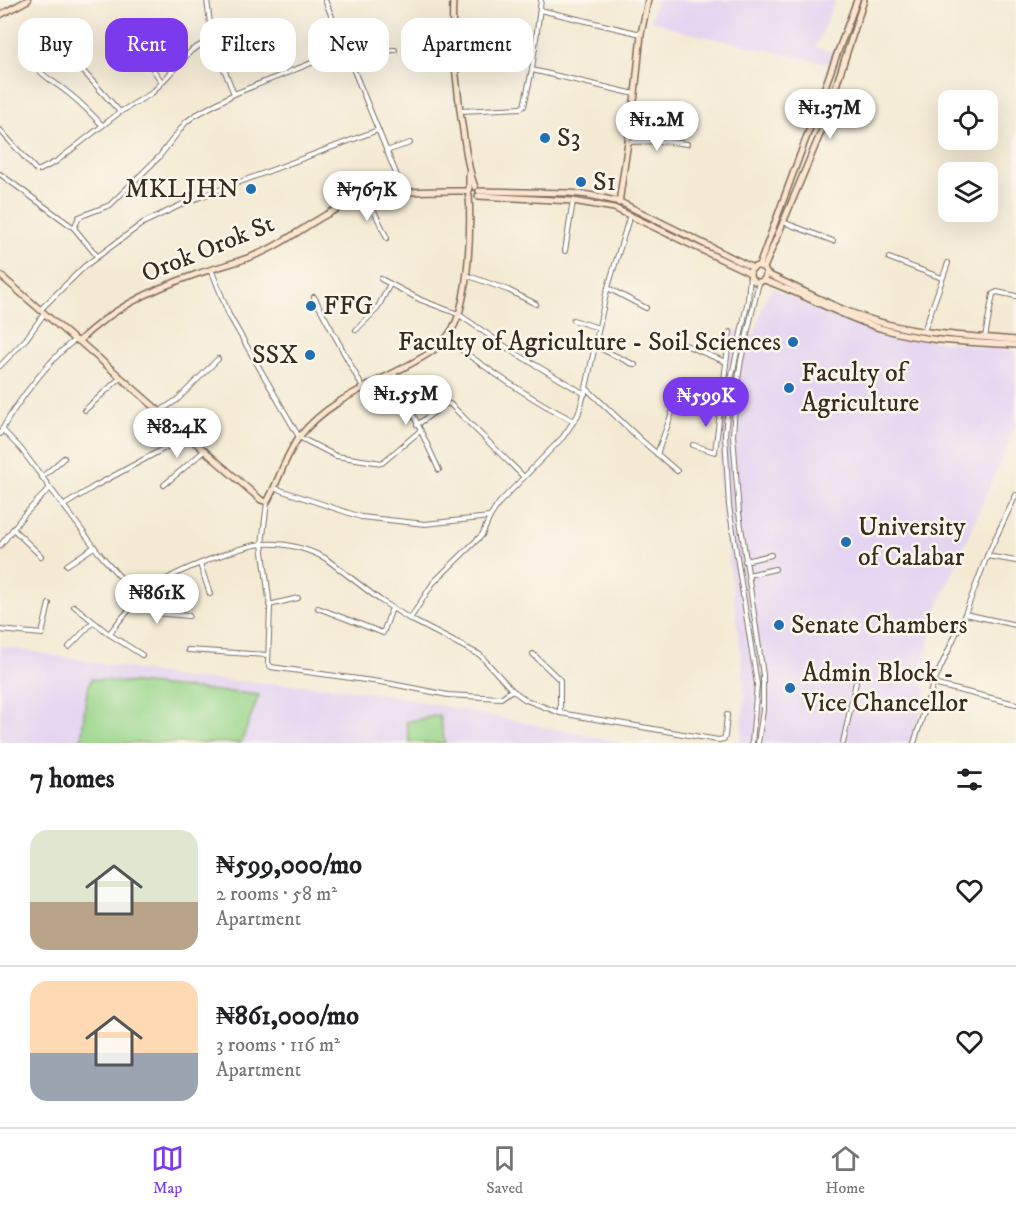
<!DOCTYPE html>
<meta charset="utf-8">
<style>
body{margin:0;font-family:"IM FELL DW Pica",serif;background:#f2f2f2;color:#202124;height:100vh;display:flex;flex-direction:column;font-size:22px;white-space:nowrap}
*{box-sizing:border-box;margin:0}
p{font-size:20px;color:#757577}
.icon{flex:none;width:33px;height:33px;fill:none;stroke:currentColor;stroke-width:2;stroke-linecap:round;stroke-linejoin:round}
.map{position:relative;height:743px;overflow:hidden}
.sheet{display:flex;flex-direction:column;background:#fff;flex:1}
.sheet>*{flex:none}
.top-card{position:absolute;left:18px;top:18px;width:600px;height:54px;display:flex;gap:12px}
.controls{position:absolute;left:938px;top:90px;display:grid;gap:12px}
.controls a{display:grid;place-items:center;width:60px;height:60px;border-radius:12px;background:#fff;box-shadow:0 6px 24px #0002;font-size:30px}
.price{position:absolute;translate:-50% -51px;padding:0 14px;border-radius:21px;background:#fff;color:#222;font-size:20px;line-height:39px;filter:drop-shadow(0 2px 3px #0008)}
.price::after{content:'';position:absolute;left:50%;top:36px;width:18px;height:14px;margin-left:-9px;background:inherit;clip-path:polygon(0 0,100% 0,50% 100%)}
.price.selected{background:#7c3aed;color:#fff}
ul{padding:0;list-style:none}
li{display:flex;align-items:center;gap:18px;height:150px;padding:0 30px}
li+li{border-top:2px solid #e0e0e0}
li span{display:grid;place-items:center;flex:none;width:168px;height:120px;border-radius:18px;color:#555}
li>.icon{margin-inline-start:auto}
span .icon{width:72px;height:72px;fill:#fffc;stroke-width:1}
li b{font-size:26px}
h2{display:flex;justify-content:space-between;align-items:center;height:72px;padding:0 30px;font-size:26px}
.chip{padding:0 21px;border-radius:18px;background:#fff;box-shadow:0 6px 24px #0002;font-size:21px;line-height:54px}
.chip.selected{background:#7c3aed;color:#fff}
.tab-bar{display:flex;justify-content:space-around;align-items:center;height:84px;border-top:2px solid #e0e0e0;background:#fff;font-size:16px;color:#757577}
.tab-bar a{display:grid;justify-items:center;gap:3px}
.tab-bar .selected{color:#7c3aed}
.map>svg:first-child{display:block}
</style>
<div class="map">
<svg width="1016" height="743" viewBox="0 0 1016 743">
<rect width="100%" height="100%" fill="#fbf7ec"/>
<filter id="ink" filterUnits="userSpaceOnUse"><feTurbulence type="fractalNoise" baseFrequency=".0167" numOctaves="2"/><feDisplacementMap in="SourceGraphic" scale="12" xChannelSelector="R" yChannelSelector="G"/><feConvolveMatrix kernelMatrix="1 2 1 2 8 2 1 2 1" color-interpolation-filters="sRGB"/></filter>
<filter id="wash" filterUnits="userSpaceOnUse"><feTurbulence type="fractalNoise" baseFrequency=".008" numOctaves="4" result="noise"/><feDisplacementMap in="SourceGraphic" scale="24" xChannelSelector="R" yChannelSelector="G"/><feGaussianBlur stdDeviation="1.35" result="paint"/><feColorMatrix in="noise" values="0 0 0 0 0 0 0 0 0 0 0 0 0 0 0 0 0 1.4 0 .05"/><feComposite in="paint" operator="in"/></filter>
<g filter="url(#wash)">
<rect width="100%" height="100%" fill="#f4ead4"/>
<!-- built -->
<g fill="#e4d3f1">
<polygon points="656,0 835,0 816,47 834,52 830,64 685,32 650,20"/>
<polygon points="772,288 820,309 889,335 1016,351 1016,425 936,611 919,683 928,688 910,743 740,743 745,698 742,663 719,480 723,409 734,330 755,335 762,307"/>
<polygon points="0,646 184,678 332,687 389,695 623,743 0,743"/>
</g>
<!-- green -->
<g fill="#99d58a" stroke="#6a8054" stroke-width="1.5">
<polygon points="91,679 259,695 241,743 81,743 86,697"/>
<polygon points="439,715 445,743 410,743 406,722"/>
</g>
</g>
<g filter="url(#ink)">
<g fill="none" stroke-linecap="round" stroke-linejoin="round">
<!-- street casing -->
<g stroke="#7c6d5e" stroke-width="6">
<g id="street">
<polyline points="207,0 212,39 234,94"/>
<polyline points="325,0 404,193"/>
<polyline points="540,10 641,34"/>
<polyline points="135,29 154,71 162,82"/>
<polyline points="453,44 535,49"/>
<polyline points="345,53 395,50"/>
<polyline points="75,62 120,112"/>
<path d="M34,65C42,75 49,79 59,86C75,97 89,111 102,125"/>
<polyline points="532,70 635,94"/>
<polyline points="460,111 521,108 524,106 532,70 541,0"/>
<polyline points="0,130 36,170 40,170 57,161 120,112 152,93 192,50 212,39"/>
<polyline points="628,142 665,141 687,144"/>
<polyline points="386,151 410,143"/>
<polyline points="0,174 74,228 97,256"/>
<polyline points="371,197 374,211 387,238"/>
<polyline points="783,222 833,241"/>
<polyline points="74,228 79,217 110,205 159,157 186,122 194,116 234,94 344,50"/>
<polyline points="565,251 573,201"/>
<polyline points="889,258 942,278"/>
<polyline points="211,269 229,315 299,437 336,456 382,463 420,431"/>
<polyline points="466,275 508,290 536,304"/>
<polyline points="750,276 748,300 731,380 725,434 729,506 757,684 752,743"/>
<polyline points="381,279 421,300 458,314 515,353 585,394"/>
<polyline points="608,288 646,308"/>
<polyline points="314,297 363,388"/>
<polyline points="40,310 85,266 143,223 187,202 378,130"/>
<polyline points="573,320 599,328"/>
<polyline points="356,330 377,309 390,284"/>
<polyline points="924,331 948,263"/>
<polyline points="985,337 993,294 997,292 1016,296"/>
<path d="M446,339C488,369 528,398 574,421"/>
<polyline points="678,342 726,362"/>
<polyline points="595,346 635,365"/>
<polyline points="0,366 26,339 44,314"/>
<polyline points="394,373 439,470"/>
<polyline points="586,388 641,440 677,471"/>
<polyline points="679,394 719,408"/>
<polyline points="85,410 121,377"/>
<polyline points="160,411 177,400 218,359"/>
<polyline points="417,425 445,404 450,404 524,477"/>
<polyline points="2,429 21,449 99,553 139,599 155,613 189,616"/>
<path d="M0,434C12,408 52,356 75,340"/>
<polyline points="693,445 715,452 730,332"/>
<polyline points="657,454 684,380"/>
<polyline points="42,477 64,458"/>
<polyline points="164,485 204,451"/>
<polyline points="274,488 361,517 425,524 490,517"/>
<polyline points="267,502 262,544 270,607 268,663 271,667 387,683 448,695 501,698 512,690"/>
<polyline points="63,506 95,486 187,436"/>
<polyline points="13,529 41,556"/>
<polyline points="0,546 23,516 50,488"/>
<polyline points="987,556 1016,561"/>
<polyline points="745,561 771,555"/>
<polyline points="200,564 210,594"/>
<polyline points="67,565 94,547"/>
<polyline points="748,575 775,569"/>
<polyline points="269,605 298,598"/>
<polyline points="74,606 109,634 142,655"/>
<polyline points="318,608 383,633 392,608"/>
<polyline points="965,614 1016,625"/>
<polyline points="410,619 433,583 482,535 490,517 499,503 563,437 578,415 586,388 606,294 630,215"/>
<polyline points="0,630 42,634 49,604"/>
<path d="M109,634C123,615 138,599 157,585C176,571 240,546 263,544C284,542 308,549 325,558L380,600L410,619L480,655L512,690L526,700L560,713L718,740L724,739L725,736L727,715"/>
<polyline points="69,647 93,622"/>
<polyline points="188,650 268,655"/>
<polyline points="533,654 560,680 560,713"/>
<polyline points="933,684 1016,704"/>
<polyline points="758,743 763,710 763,675 739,513 733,435 736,392 741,360 759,282"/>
<polyline points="843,743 856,682"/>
<polyline points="914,743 933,684 965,614 987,556 1016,495"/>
</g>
</g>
<!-- secondary casing -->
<g stroke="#7c6d5e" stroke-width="8">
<g id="secondary">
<path d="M453,0C451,40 456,78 461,118C465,141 466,164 475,187"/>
<polyline points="0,15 28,0"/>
<polyline points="469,174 469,188"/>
<polyline points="479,191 569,193 589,195 620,202 753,268"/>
<polyline points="478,196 573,201 614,208 750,273"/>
<polyline points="619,203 635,94 641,34 648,0"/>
<circle cx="758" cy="274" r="8"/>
<polyline points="759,266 857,0"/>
<polyline points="764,268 821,132 864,0"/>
<path d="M767,274C805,291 845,314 887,324C928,335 973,336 1016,340"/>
<path d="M0,275L75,340L79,341C111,309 155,288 197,274C220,266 245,261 267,250C299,234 328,208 364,199C397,190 434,191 468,191"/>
<path d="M764,280C804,294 842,317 883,329C925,342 973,342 1016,345"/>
<path d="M79,341L261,500L267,502C279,481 285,455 300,436C333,394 388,380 431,352C440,346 447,338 453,328C469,299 471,229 469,195"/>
</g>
</g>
<!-- street -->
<use href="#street" stroke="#fff" stroke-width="4"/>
<!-- secondary -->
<use href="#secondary" stroke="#fce5cf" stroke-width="5"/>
</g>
</g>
<!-- markers -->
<g fill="#1f6fb2" stroke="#fbf7ec" stroke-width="2">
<circle cx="545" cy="138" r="6"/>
<circle cx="581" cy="182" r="6"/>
<circle cx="251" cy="189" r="6"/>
<circle cx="311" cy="306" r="6"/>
<circle cx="793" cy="342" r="6"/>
<circle cx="310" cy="355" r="6"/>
<circle cx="789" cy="388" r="6"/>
<circle cx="846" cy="542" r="6"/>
<circle cx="779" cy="625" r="6"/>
<circle cx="790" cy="688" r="6"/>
</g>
<g text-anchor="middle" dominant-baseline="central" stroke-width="5" stroke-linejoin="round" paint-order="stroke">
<!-- poi labels -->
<g font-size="26" fill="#3b2a1e" stroke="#fbf7ec" text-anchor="start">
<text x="557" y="138">S3</text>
<text x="593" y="182">S1</text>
<text x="239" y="189" text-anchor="end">MKLJHN</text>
<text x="323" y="306">FFG</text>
<text x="781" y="342" text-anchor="end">Faculty of Agriculture - Soil Sciences</text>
<text x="298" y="355" text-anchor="end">SSX</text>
<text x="801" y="373">Faculty of<tspan x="801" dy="30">Agriculture</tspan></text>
<text x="858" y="527">University<tspan x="858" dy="30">of Calabar</tspan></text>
<text x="791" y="625">Senate Chambers</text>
<text x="802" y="673">Admin Block -<tspan x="802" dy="30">Vice Chancellor</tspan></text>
</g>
<!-- street labels -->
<g font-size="26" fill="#3b2a1e" stroke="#fbf7ec">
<text transform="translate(208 249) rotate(-22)">Orok Orok St</text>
</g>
</g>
</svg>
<div class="controls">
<a><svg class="icon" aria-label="locate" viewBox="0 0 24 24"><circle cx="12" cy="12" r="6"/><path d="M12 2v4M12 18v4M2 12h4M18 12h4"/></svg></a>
<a><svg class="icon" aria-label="layers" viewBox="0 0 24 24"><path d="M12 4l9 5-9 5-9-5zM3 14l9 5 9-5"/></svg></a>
</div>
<b class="price" style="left:830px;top:140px">₦1.37M</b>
<b class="price" style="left:657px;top:152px">₦1.2M</b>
<b class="price" style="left:367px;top:222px">₦767K</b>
<b class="price" style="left:406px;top:426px">₦1.55M</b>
<b class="price selected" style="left:706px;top:428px">₦599K</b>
<b class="price" style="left:177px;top:459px">₦824K</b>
<b class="price" style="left:157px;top:625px">₦861K</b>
<div class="top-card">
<a class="chip">Buy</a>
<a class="chip selected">Rent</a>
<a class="chip">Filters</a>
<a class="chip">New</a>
<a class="chip">Apartment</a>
</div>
</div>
<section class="sheet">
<h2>7 homes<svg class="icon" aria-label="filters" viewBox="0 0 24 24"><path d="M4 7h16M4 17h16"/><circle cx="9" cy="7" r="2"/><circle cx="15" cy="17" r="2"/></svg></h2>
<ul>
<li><span style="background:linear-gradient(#dfe7d0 60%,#b9a48a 0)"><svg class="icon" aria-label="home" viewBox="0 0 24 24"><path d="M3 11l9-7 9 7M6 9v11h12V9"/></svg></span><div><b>₦599,000/mo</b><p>2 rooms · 58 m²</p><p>Apartment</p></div><svg class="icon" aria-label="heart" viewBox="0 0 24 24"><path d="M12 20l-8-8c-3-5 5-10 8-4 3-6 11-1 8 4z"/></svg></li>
<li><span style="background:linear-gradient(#ffd9b3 60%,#9aa5b1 0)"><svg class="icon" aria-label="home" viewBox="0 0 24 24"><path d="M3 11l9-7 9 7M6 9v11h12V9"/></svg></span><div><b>₦861,000/mo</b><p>3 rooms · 116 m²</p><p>Apartment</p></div><svg class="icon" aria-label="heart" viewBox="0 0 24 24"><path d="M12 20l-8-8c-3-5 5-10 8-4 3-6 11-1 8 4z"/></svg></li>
</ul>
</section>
<nav class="tab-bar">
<a class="selected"><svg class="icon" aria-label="map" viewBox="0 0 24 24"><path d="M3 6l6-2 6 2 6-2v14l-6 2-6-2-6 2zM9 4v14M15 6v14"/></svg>Map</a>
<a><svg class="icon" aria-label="saved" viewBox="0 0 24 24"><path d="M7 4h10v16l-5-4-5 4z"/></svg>Saved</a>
<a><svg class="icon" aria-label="home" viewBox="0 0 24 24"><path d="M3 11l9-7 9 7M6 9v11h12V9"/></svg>Home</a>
</nav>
